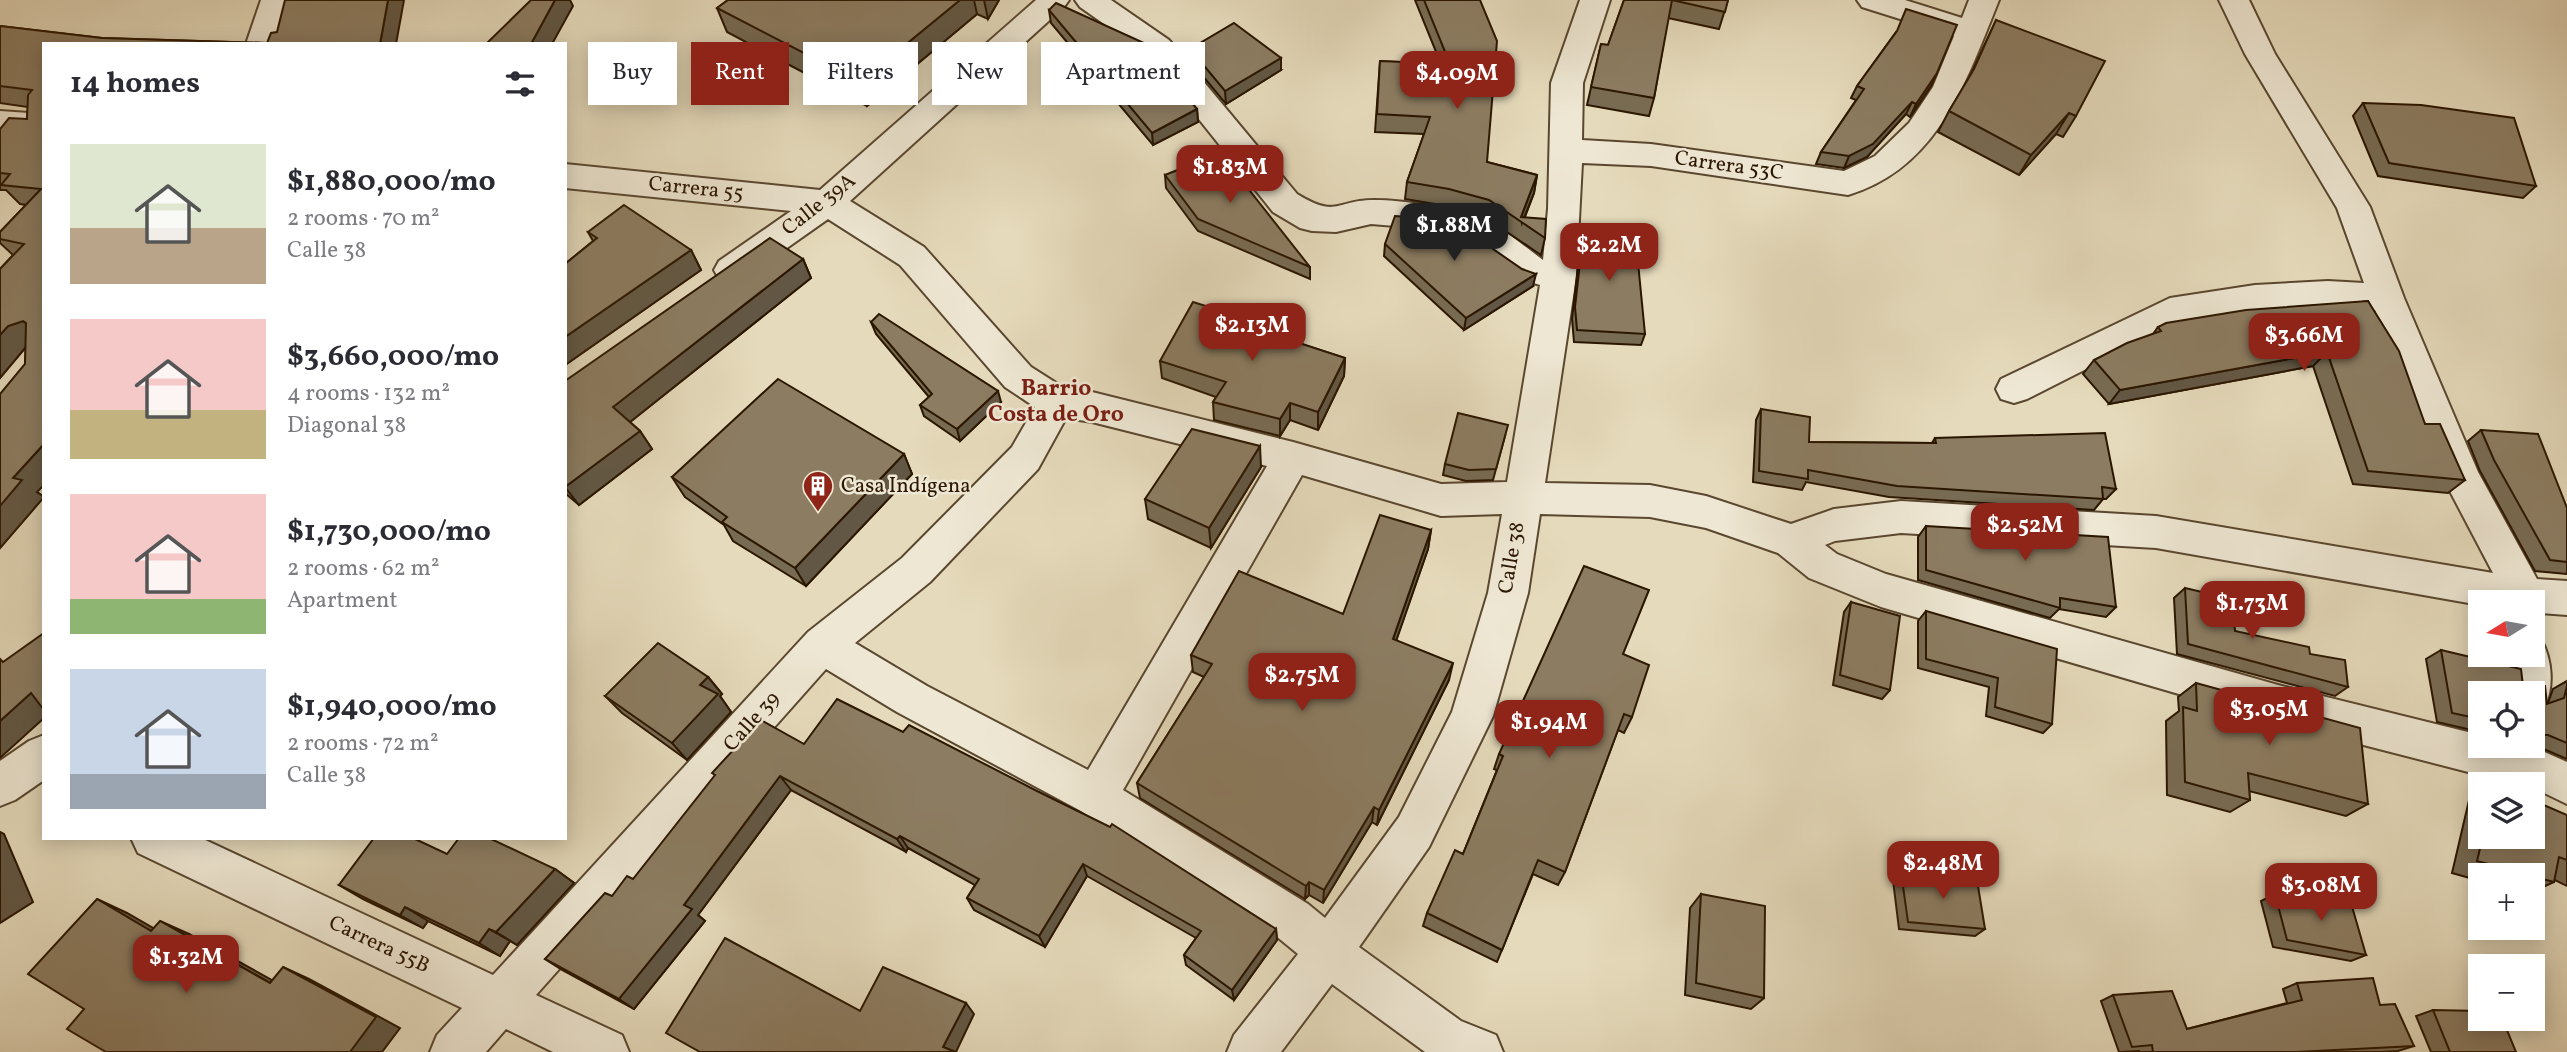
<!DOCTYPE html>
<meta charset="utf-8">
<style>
body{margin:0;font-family:Vollkorn,serif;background:#f2f2f3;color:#2b2b33;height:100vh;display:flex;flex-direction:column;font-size:26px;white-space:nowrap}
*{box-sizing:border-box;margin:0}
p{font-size:23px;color:#7c7c81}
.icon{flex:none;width:38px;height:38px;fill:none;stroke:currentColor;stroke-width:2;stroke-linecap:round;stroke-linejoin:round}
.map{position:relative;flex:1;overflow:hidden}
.details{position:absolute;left:42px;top:42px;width:525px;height:798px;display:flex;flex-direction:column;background:#fff;border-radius:0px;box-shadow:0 4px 18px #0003}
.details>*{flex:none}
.hud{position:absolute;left:588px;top:42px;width:665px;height:63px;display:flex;gap:14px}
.needle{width:46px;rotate:259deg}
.tools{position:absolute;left:2468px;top:590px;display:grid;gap:14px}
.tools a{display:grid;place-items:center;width:77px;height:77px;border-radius:0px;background:#fff;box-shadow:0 4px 18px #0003;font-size:35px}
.price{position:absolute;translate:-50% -60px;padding:0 16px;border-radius:14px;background:#8f2418;color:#fff;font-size:23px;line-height:46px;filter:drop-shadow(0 2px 4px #0008)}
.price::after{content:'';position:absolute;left:50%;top:42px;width:21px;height:16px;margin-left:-10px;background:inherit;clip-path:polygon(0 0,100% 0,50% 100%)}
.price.selected{background:#222;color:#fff}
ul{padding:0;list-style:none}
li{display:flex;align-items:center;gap:21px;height:175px;padding:0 28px}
li span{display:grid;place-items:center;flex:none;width:196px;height:140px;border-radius:0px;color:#555}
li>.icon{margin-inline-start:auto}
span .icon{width:84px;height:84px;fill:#fffc;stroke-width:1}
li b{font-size:30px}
h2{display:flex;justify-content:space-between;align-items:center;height:84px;padding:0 28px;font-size:30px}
.chip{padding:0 24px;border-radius:0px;background:#fff;box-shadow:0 4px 18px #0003;font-size:24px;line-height:63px}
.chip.selected{background:#8f2418;color:#fff}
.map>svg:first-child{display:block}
</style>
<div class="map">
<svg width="2567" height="1052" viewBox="0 0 2567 1052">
<rect width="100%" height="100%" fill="#e5dabb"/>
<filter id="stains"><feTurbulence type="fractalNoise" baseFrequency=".00286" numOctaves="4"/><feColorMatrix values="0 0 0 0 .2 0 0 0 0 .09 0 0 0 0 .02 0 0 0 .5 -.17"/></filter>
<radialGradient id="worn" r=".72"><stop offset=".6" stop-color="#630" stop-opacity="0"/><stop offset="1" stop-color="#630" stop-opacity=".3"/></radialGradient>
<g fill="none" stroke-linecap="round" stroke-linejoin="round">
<!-- street casing -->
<g stroke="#5a472f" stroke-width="4">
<g id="street">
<polygon points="261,0 291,0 276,44 246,44"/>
<path d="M1036,0H1069L1064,7L850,201L924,247L1031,367L1064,388L1092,392L1293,442L1441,484L1507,482L1540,285L1521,279L1463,239L1420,228L1371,224L1336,232L1312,231L1300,228L1273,212L1147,54L1080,7L1075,0H1111L1169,40L1297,194C1338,219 1335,200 1374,200C1403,200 1459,208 1485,220C1506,230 1525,247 1543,260L1548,209L1551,83L1580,0H1610L1583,83L1582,140L1651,144L1844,171L1875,156L1909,123L1933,87L1954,36L1862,7L1857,0H1905L1962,18L1969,0H1999C1967,79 1939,168 1848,195L1651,166L1582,163L1576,277L1545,483L1650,485L1706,496L1791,524L1834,509L1901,501L2156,516L2493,573L2442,476L2375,310L2328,307L2255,311L2177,323L2027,399L2014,403L2001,399L1996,389L2001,379L2170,298L2255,285L2328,281L2364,283L2337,208L2245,54L2219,0H2249L2275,54L2370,207L2404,298L2478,472L2537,579L2567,581V615L2540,613L2532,617V602H2480V605L2156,548L1901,533L1835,541L1825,545L1837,554L1886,574L2278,685L2480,735V746H2531L2567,762V804L2532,787V784L2476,774L2278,723L1881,607L1809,578L1778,553L1706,528L1650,517L1540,514L1528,593L1493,716L1429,847L1359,947L1461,1021L1496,1035L1503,1052H1425L1332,984L1281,1052H1227L1234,1035L1298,954L1276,936L1081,811L897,712L826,669L536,995L622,1035L629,1052H553L506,1029L486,1052H430L437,1035L462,1008L138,853L131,838H201L493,975L808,632L902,558L1012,447L1035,407L1005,387L900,265L828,219L743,279L731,283L719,279L714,270L719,261L791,211L565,188V164L820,190ZM1066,418L1092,422L1267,466L1088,770L927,686L855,643L930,582L1038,469ZM1302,475L1441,516L1502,514L1488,593L1452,712L1399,817L1325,918L1308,904L1123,790Z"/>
<polygon points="0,111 44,114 44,136 0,133"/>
<path d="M2532,637L2542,641C2552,661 2554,686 2545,706L2532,711V693H2509L2508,654H2532Z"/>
<polygon points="44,735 44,780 15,800 0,806 0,761 29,741"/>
</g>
</g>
<!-- street -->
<use href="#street" fill="#eee7d3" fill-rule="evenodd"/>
</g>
<!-- wall -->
<g fill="#786b53" stroke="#2b1600" stroke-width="2">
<polygon points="728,0 999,0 988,19 977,14 867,106 727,32 717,8"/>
<polygon points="1415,0 1480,0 1487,162 1537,175 1534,193 1525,217 1545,238 1541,255 1486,218 1447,206 1405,199 1407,182 1424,134 1375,132 1380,61 1441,64"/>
<polygon points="1624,0 1728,0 1719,29 1668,18 1654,98 1649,116 1587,105 1601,44 1608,45"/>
<polygon points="1049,10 1197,109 1198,122 1153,145 1051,23"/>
<polygon points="1996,20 2076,116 2063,137 2056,134 2019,175 1938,132 1949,111 1969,78"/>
<polygon points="0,26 102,38 267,43 396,44 44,44 37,492 44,497 0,548 25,364 26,347 0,378 0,269 13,255 0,243 0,232 26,205 20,204 6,190 0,190 0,129 27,119 28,107 0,103"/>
<polygon points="1896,32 1937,73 1931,86 1910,117 1906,114 1867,157 1844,168 1816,164 1821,152 1856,100 1851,98 1857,86"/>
<polygon points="1190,49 1281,70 1226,104 1191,62"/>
<polygon points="2363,103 2536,186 2523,198 2378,176 2353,116"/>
<polygon points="1165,175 1310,267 1310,279 1198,231 1166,188"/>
<polygon points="1584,227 1645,334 1641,345 1574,342 1572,319 1581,239"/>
<polygon points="588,232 691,250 701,270 565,365 565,264 593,241"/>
<polygon points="1385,244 1533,286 1464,330 1384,256"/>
<polygon points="803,259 811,278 630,422 640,431 652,449 579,505 565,493 565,381"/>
<polygon points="2368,301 2425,424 2465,480 2448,493 2353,484 2313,366 2109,404 2083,374 2094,360 2153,334 2158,327"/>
<polygon points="1244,318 1244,325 1345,358 1344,376 1318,430 1290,420 1280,436 1214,420 1213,402 1216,397 1162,378 1160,361"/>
<polygon points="871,322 1001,402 960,441 924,416 920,405 929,397 876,334"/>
<polygon points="1761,409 1809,442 1932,443 1935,438 2116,489 2106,499 2103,499 2094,510 1889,497 1806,482 1802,490 1753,482 1756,420"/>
<polygon points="2481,430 2567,508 2567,574 2535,571 2480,471 2468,441"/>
<polygon points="1505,436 1493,480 1466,481 1443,475 1445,464"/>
<polygon points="904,454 912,474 806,586 733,541 724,525 685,497 672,477"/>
<polygon points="1261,467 1211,548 1148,519 1145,499"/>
<polygon points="1926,526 2116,607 2106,617 2059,609 2050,618 1918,580 1918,537"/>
<polygon points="1431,530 1428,549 1396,640 1449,680 1377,825 1372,822 1323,903 1309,895 1305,899 1140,798 1137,783 1204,677 1193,672 1191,655 1343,614"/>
<polygon points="2185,588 2235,631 2348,687 2335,696 2177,654 2174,598"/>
<polygon points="1851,602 1890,690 1882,699 1833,685 1844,612"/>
<polygon points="1926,611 2052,724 2043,733 1986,716 1989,687 1918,668 1918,621"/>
<polygon points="2441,650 2523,686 2547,704 2548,703 2553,689 2567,681 2567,759 2532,744 2532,693 2480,693 2480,732 2437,722 2426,659"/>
<polygon points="1623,654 1632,717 1624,733 1618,730 1565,872 1558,885 1533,874 1497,962 1423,926 1427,913 1463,854 1497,770 1494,769 1499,754"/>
<polygon points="708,677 722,694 720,696 731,712 687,760 622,713 605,696"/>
<polygon points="2196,683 2368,804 2346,816 2249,791 2250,800 2230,812 2167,795 2166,721 2179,711 2178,697"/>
<polygon points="804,744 1276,929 1277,940 1234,1000 1186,965 1184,955 1196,938 1087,876 1045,947 974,910 967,898 975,885 908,848 906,852 791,790 698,915 705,921 634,1009 562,970 545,959 612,896 633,879"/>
<polygon points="2480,791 2480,836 2532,836 2567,815 2567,886 2555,880 2554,882 2532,892 2532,875 2480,875 2480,881 2452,873 2470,796"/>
<polygon points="447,854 555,869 574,883 517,945 510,941 500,956 428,921 423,928 363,899 339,885"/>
<polygon points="1901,872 1985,929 1975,936 1899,929 1893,880"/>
<polygon points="1701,894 1764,998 1751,1009 1685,995 1690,908"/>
<polygon points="2275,894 2366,955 2351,961 2273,947 2261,901"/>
<polygon points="2297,983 2380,1005 2414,1046 2398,1051 2381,1052 2139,1052 2139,1051 2119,1052 2101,1001 2113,995 2187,1029 2287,1003 2283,989"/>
<polygon points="2433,1010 2516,1052 2431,1052 2416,1016"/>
</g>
<!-- shaded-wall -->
<g fill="#625744" stroke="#2b1600" stroke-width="2">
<polygon points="388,0 404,0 396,44 380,44"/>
<polygon points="555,0 570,0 573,6 552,44 531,44"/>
<polygon points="960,0 974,0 977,14 867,106 860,82"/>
<polygon points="984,0 999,0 988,19"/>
<polygon points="1281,58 1281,70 1226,104 1225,91"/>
<polygon points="1937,73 1931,86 1910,117 1916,104"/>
<polygon points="1912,102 1906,114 1867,157 1844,168 1849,156"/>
<polygon points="1197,109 1198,122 1153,145 1152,133"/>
<polygon points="2069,113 2056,134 2019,175 2031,155"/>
<polygon points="1537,175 1534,193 1522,223 1521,217"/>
<polygon points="691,250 701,270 565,365 565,337"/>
<polygon points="803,259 811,278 625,426 613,407"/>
<polygon points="1536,274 1533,286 1464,330 1466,318"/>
<polygon points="23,321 43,338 29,343 0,378 0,335 8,326"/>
<polygon points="2327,352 2313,366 2109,404 2120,390"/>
<polygon points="1345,358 1344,376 1318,430 1318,412"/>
<polygon points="998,391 1001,402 960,441 957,429"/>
<polygon points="1290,403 1290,420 1280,436 1280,419"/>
<polygon points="640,431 652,449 579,505 565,487"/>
<polygon points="44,444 44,485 37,492 44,497 0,548 0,506 13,478"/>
<polygon points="1260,446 1261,467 1211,548 1209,528"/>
<polygon points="904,454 912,474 806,586 795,568"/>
<polygon points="1431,530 1428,549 1391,656 1393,639"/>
<polygon points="1453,663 1449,680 1377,825 1379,810"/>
<polygon points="708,677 722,694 720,696 731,712 687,760 672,743 700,685"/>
<polygon points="31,693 44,701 44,718 0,758 0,721"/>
<polygon points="780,776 791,790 698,915 705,921 634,1009 619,999 684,905"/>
<polygon points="1374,807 1372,822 1323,903 1324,890"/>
<polygon points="0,832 4,834 33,902 0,923"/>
<polygon points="900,836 908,848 906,852 897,839"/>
<polygon points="1083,864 1087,876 1045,947 1039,936"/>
<polygon points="555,869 574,883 517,945 496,932"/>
<polygon points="1309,882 1309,895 1305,899 1306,886"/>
<polygon points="97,899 127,913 181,944 151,931"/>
<polygon points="405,907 428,921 423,928 400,915"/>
<polygon points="160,921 189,934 297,994 270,983"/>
<polygon points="489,929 510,941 500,956 479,943"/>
<polygon points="1276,929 1277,940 1234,1000 1232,990"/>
<polygon points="283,967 309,979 400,1028 382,1052 350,1052"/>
<polygon points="966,1003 974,1014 956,1052 943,1047"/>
</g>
<!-- building -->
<g fill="#8c7c61" stroke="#2b1600" stroke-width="2">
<polygon points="285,0 388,0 380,44 44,44 44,444 13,478 22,480 0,506 0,394 25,364 26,323 23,321 8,326 0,335 0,269 24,244 0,239 0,232 41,189 1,185 10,174 0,173 0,129 9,118 27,119 28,95 32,90 0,86 0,26 102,38 267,43 271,33 277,32"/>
<polygon points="531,0 555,0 531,44 486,44"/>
<polygon points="728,0 960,0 860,82 717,8"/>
<polygon points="1424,0 1480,0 1497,41 1487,162 1537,175 1521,217 1546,219 1545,238 1489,200 1449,189 1407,182 1430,117 1377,114 1380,61 1450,64"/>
<polygon points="1624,0 1672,0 1654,98 1591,87 1601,44 1608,45"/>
<polygon points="1672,0 1728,0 1725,12"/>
<polygon points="1056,3 1144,43 1197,109 1152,133 1049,10"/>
<polygon points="1906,9 1957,25 1937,73 1916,104 1912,102 1873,144 1849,156 1821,152 1864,89 1857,86 1897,31"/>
<polygon points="1996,20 2105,61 2076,116 2069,113 2031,155 1949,111 1974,69"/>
<polygon points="1234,23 1281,58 1225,91 1190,49"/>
<polygon points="2363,103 2421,105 2514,118 2536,186 2389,163"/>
<polygon points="1220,153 1310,267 1198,219 1165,175"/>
<polygon points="624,205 691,250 565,337 565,264 597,238 588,232"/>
<polygon points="1395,216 1421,218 1464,229 1522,269 1536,274 1466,318 1385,244"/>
<polygon points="1584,227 1635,232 1645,334 1577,330 1575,307"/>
<polygon points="770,238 803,259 613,407 640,431 565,487 565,381"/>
<polygon points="2368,301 2399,351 2425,424 2440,424 2465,480 2368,471 2327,352 2120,390 2094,360 2127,343 2161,331 2158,327 2166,323 2246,310"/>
<polygon points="1193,302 1244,318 1241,324 1345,358 1318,412 1290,403 1280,419 1213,402 1226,382 1160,361"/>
<polygon points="879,314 998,391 957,429 920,405 932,394 871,322"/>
<polygon points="778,379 904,454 795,568 722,522 727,517 672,477"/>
<polygon points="1761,409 1810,417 1809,442 1936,443 1935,438 2105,433 2116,489 2102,487 2103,499 1897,486 1808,470 1808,479 1759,471"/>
<polygon points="1458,413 1508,425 1496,469 1469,470 1445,464"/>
<polygon points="1192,429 1260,446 1209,528 1145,499"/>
<polygon points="2481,430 2538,434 2567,508 2567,562 2550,560 2494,460"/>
<polygon points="1380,515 1431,530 1393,639 1453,663 1379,810 1374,807 1324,890 1309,882 1306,886 1137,783 1212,664 1191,655 1239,571 1343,614"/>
<polygon points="1926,526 2108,537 2116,607 2060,598 2060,608 1926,570"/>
<polygon points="1584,566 1649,590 1623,654 1649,665 1632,717 1624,714 1565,872 1538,860 1502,950 1427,913 1455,850 1463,854 1503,756 1499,754"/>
<polygon points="2185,588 2232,599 2235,631 2309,647 2310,654 2345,660 2348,687 2188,644"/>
<polygon points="1851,602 1900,616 1890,690 1840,675"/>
<polygon points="1926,611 2057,649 2052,724 1995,707 1998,678 1926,659"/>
<polygon points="44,633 44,710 31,693 0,721 0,659 3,662"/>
<polygon points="658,643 708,677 700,685 718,694 672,743 605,696"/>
<polygon points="2441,650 2521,669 2523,686 2545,686 2547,704 2564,698 2567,686 2567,743 2548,735 2532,735 2532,693 2480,693 2480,719 2452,713"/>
<polygon points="2196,683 2360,728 2368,804 2248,773 2250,800 2185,782 2183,707 2197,711"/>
<polygon points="837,699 903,732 909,725 1035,790 1110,827 1112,824 1276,929 1232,990 1184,955 1201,931 1083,864 1039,936 967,898 979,879 900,836 897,839 780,776 684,905 692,909 619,999 545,959 605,893 612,896 627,876 633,879 715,775 712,773 761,720 804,744"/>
<polygon points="2532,800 2567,815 2567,860 2559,857 2554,882 2532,876 2532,875 2528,875 2477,861 2483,836 2532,836"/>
<polygon points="374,838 413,838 447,854 459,838 489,838 555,869 496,932 489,929 479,943 405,907 400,915 339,885"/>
<polygon points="1901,872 1977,880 1985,929 1908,922"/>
<polygon points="1701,894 1765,906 1764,998 1696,983"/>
<polygon points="2275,894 2351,903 2366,955 2287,940"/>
<polygon points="97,899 151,931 160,921 270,983 283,967 376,1017 350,1052 106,1052 67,1029 84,1009 28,974"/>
<polygon points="725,938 860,1011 883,967 966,1003 943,1047 955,1052 700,1052 666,1033"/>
<polygon points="2373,978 2380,1005 2395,1004 2414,1046 2296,1052 2153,1052 2152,1045 2132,1047 2113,995 2172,991 2187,1029 2302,1000 2297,983"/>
<polygon points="2433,1010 2480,1011 2480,1018 2502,1018 2516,1052 2450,1052"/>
</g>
<!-- icons -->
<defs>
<g id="building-pin" transform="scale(1.575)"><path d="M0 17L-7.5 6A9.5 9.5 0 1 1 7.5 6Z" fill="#8f2418" stroke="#eee7d3"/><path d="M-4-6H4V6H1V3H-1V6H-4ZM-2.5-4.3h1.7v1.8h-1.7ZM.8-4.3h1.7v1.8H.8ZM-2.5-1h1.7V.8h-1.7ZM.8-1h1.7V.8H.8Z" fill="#fff"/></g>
</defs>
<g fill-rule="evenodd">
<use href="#building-pin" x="818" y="486"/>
</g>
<g text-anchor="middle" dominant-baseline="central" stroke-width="5" stroke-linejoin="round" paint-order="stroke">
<!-- street labels -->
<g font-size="21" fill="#2b1600" stroke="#eee7d3">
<text transform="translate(1729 166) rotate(8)">Carrera 53C</text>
<text transform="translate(696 189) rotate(6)">Carrera 55</text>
<text transform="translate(819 205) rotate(-38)">Calle 39A</text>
<text transform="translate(1512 558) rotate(-80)">Calle 38</text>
<text transform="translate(752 722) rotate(-48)">Calle 39</text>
<text transform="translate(379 945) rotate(25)">Carrera 55B</text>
</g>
<!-- poi labels -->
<g font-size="21" fill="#2b1600" stroke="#eee7d3" text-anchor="start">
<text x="841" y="486">Casa Indígena</text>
</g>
<!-- neighbourhood labels -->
<g font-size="23" font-weight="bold" fill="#7a1f14" stroke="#eee7d3">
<text x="1056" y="389">Barrio<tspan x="1056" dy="26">Costa de Oro</tspan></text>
</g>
</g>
<rect width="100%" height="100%" filter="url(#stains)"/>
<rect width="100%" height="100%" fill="url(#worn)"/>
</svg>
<div class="tools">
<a><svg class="needle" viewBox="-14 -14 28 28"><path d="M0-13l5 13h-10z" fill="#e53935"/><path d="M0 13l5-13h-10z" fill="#7c7c81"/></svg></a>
<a><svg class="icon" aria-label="locate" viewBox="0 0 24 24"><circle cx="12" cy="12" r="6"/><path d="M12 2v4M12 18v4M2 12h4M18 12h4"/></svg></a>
<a><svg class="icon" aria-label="layers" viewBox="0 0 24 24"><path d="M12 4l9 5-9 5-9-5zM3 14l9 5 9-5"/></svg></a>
<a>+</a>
<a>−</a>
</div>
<b class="price" style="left:1457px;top:111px">$4.09M</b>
<b class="price" style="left:1230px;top:205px">$1.83M</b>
<b class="price selected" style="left:1454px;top:263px">$1.88M</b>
<b class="price" style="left:1609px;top:283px">$2.2M</b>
<b class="price" style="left:1252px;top:363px">$2.13M</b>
<b class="price" style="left:2304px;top:373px">$3.66M</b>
<b class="price" style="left:2025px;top:563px">$2.52M</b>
<b class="price" style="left:2252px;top:641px">$1.73M</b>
<b class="price" style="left:1302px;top:713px">$2.75M</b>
<b class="price" style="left:2269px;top:747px">$3.05M</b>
<b class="price" style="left:1549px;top:760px">$1.94M</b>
<b class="price" style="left:1943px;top:901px">$2.48M</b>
<b class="price" style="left:2321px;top:923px">$3.08M</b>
<b class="price" style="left:186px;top:995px">$1.32M</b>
<div class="hud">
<a class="chip">Buy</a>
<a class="chip selected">Rent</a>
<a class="chip">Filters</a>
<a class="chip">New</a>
<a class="chip">Apartment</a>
</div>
<section class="details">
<h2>14 homes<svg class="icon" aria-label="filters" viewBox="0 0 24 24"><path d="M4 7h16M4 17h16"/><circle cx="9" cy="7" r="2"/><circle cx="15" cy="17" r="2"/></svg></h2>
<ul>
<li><span style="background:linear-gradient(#dfe7d0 60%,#b9a48a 0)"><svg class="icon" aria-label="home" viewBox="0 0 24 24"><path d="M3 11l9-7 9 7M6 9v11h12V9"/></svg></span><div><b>$1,880,000/mo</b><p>2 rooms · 70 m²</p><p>Calle 38</p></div></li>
<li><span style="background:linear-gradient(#f6c9c9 65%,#c2b280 0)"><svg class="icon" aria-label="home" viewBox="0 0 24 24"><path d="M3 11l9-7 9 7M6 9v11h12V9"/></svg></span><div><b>$3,660,000/mo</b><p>4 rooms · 132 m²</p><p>Diagonal 38</p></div></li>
<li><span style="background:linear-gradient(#f6c9c9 75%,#8fb573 0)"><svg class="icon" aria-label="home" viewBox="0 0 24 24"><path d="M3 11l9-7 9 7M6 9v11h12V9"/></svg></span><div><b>$1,730,000/mo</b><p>2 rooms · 62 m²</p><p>Apartment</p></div></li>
<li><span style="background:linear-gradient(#c9d6e8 75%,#9aa5b1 0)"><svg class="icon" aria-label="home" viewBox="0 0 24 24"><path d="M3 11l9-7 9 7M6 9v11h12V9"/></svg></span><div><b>$1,940,000/mo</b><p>2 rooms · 72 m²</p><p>Calle 38</p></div></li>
</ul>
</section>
</div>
